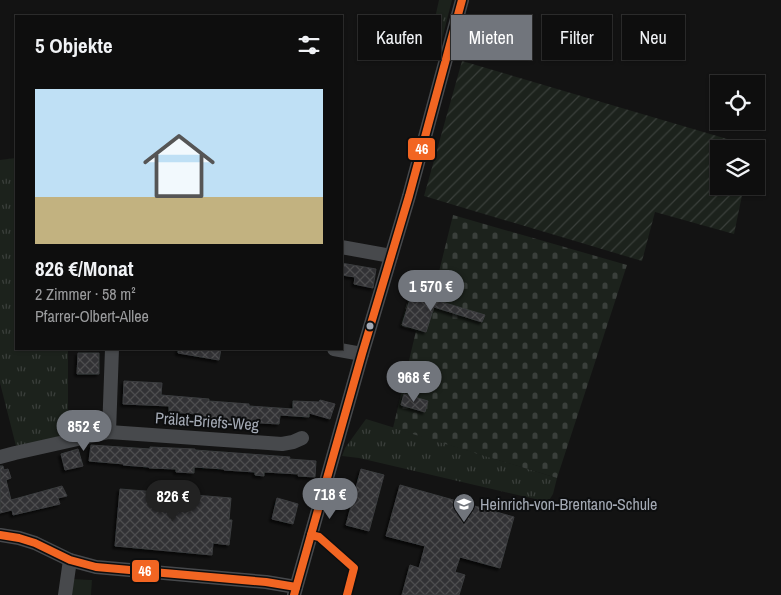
<!DOCTYPE html>
<html lang="de">
<meta charset="utf-8">
<style>
body{margin:0;font-family:"Archivo Narrow",sans-serif;background:#171717;color:#f1f3f6;height:100vh;display:flex;flex-direction:column;font-size:19px;white-space:nowrap}
*{box-sizing:border-box;margin:0}
p{font-size:16px;color:#9b9c9e}
.icon{flex:none;width:28px;height:28px;fill:none;stroke:currentColor;stroke-width:2;stroke-linecap:round;stroke-linejoin:round}
.map{position:relative;flex:1;overflow:hidden}
.panel{position:absolute;left:15px;top:15px;width:328px;height:335px;display:flex;flex-direction:column;background:#0e0e0e;border-radius:0px;box-shadow:0 1px 4px #0004,0 0 0 1px #2e2e2e}
.panel>*{flex:none}
.banner{position:absolute;left:358px;top:15px;width:348px;height:45px;display:flex;gap:10px}
.fabs{position:absolute;left:710px;top:75px;display:grid;gap:10px}
.fabs a{display:grid;place-items:center;width:55px;height:55px;border-radius:0px;background:#0e0e0e;box-shadow:0 1px 4px #0004,0 0 0 1px #2e2e2e;font-size:25px}
.price{position:absolute;translate:-50% -42px;padding:0 11px;border-radius:18px;background:#71757c;color:#fff;font-size:16px;line-height:32px;filter:drop-shadow(0 1px 2px #0008)}
.price::after{content:'';position:absolute;left:50%;top:30px;width:15px;height:11px;margin-left:-8px;background:inherit;clip-path:polygon(0 0,100% 0,50% 100%)}
.price.on{background:#222;color:#fff}
ul{padding:0;list-style:none}
li{display:grid;align-content:center;gap:10px;height:265px;padding:0 20px}
li span{display:grid;place-items:center;height:155px;border-radius:0px;color:#555}
li>.icon{margin-inline-start:auto}
span .icon{width:90px;height:90px;fill:#fffc;stroke-width:1}
li b{font-size:21px}
h2{display:flex;justify-content:space-between;align-items:center;height:60px;padding:0 20px;font-size:21px}
.tag{padding:0 18px;border-radius:0px;background:#0e0e0e;box-shadow:0 1px 4px #0004,0 0 0 1px #2e2e2e;font-size:18px;line-height:45px}
.tag.on{background:#71757c;color:#fff}
.map>svg:first-child{display:block}
</style>
<div class="map">
<svg width="781" height="595" viewBox="0 0 781 595">
<defs>
<pattern id="grass-tufts" width="24" height="20" patternUnits="userSpaceOnUse" patternTransform="scale(1.25)"><rect width="24" height="20" fill="#1c221c"/><path d="M3 7l-1-3M5 7V3M7 7l1-3M15 17l-1-3M17 17v-4M19 17l1-3" fill="none" stroke="#3a3f3b"/></pattern>
<pattern id="cemetery-stones" width="16" height="16" patternUnits="userSpaceOnUse" patternTransform="scale(1.25)"><rect width="16" height="16" fill="#1c221c"/><path d="M2 7V4a2 2 0 0 1 4 0v3zM10 15v-3a2 2 0 0 1 4 0v3z" fill="#3a3f3b"/></pattern>
<pattern id="garden-furrows" width="10" height="10" patternUnits="userSpaceOnUse" patternTransform="scale(1.25)"><rect width="10" height="10" fill="#1c221c"/><path d="M-1 1l2-2M0 10L10 0M9 11l2-2" fill="none" stroke="#3a3f3b"/></pattern>
<pattern id="building-cross-hatch" width="8" height="8" patternUnits="userSpaceOnUse" patternTransform="scale(1.25)"><rect width="8" height="8" fill="#323234"/><path d="M0 0l8 8M0 8l8-8" fill="none" stroke="#4d4d4f"/></pattern>
<filter id="shadow"><feDropShadow dx="-2.5" dy="2.5" stdDeviation="1" flood-color="#0009"/></filter>
</defs>
<rect width="100%" height="100%" fill="#131313"/>
<!-- grass -->
<g fill="url(#grass-tufts)">
<polygon points="439,0 452,0 438,55 432,32"/>
<polygon points="16,158 16,349 68,349 68,437 16,446 0,383 0,160"/>
<polygon points="366,419 557,478 553,494 548,502 359,458 342,456 345,448"/>
</g>
<!-- cemetery -->
<polygon fill="url(#cemetery-stones)" points="453,215 627,265 557,478 393,428 416,331 400,326 412,286 434,292"/>
<!-- garden -->
<polygon fill="url(#garden-furrows)" points="462,61 751,146 751,149 719,149 719,186 744,186 734,234 655,212 642,261 424,196"/>
<!-- pitch -->
<polygon fill="#1c221c" points="72,579 92,580 91,595 70,595"/>
<!-- building -->
<g fill="url(#building-cross-hatch)" stroke="#3b3d3f" filter="url(#shadow)">
<polygon points="341,263 376,269 373,288 354,284 355,277 341,275"/>
<polygon points="412,293 485,315 482,322 434,307 426,332 402,325"/>
<polygon points="178,349 221,349 219,360 178,353"/>
<polygon points="78,353 99,353 99,374 77,374"/>
<polygon points="124,381 162,383 161,395 209,399 209,401 249,404 249,406 293,409 293,401 319,402 320,400 335,404 330,419 309,413 309,417 280,415 279,424 208,420 208,418 197,417 197,414 169,412 169,406 123,404"/>
<polygon points="404,394 428,401 425,412 401,405"/>
<polygon points="91,445 150,449 150,447 195,449 195,450 290,457 289,459 316,461 315,477 298,476 299,474 264,472 264,476 255,475 255,472 224,470 224,469 194,467 194,473 176,472 176,469 149,468 149,467 123,465 124,464 89,461"/>
<polygon points="78,449 83,466 65,470 61,454"/>
<polygon points="0,466 3,466 4,470 8,469 11,478 6,480 11,500 62,486 67,496 58,498 60,504 13,515 12,510 0,513"/>
<polygon points="361,469 384,475 369,531 346,525"/>
<polygon points="400,485 514,517 500,568 460,557 455,572 465,575 459,595 402,595 410,565 419,568 425,546 386,536"/>
<polygon points="120,489 231,498 229,520 232,520 229,545 213,543 212,555 115,546"/>
<polygon points="277,498 298,504 293,524 272,519"/>
</g>
<g fill="none" stroke-linecap="round" stroke-linejoin="round">
<!-- minor -->
<g stroke="#47494c" stroke-width="14">
<polyline points="341,247 391,256"/>
<polyline points="334,349 362,354"/>
<polyline points="109,432 112,349"/>
<polyline points="0,457 15,453 109,432 282,444 293,442 302,438"/>
<polyline points="0,535 19,538 35,543 70,560 96,567 266,582 296,587"/>
<polyline points="65,595 70,560"/>
<polyline points="294,595 362,354 409,196 462,0"/>
</g>
<!-- bus-1 casing -->
<g stroke="#0d0e0f" stroke-width="11">
<g id="bus-1">
<polyline points="0,535 19,538 35,543 70,560 96,567 266,582 296,587"/>
<polyline points="311,535 319,537 354,568 347,595"/>
<polyline points="294,595 362,354 409,196 462,0"/>
</g>
</g>
<!-- bus-1 -->
<use href="#bus-1" stroke="#f26522" stroke-width="8"/>
</g>
<!-- icons -->
<defs>
<g id="school-pin" transform="scale(1.125)"><path d="M0 17L-7.5 6A9.5 9.5 0 1 1 7.5 6Z" fill="#71757c" stroke="#0d0e0f"/><path d="M0-5L7-2L0 1L-7-2ZM-4 1L0 2.5L4 1V4Q0 6-4 4Z" fill="#fff"/></g>
</defs>
<g fill-rule="evenodd">
<use href="#school-pin" x="464" y="504"/>
</g>
<!-- markers -->
<circle fill="#a4aab5" stroke="#0d0e0f" stroke-width="2" cx="370" cy="326" r="4.5"/>
<g text-anchor="middle" dominant-baseline="central" stroke-width="4" stroke-linejoin="round" paint-order="stroke">
<!-- street labels -->
<g font-size="16" fill="#a4aab5" stroke="#0d0e0f">
<text transform="translate(207 421) rotate(4)">Prälat-Briefs-Weg</text>
</g>
<!-- poi labels -->
<g font-size="16" fill="#a4aab5" stroke="#0d0e0f" text-anchor="start">
<text x="480" y="504">Heinrich-von-Brentano-Schule</text>
</g>
</g>
<g stroke="#0d0e0f" stroke-width="2">
<rect x="407" y="137" width="29" height="24" rx="5" fill="#f26522"/>
<rect x="131" y="559" width="29" height="24" rx="5" fill="#f26522"/>
</g>
<g font-size="14" text-anchor="middle" font-weight="bold" fill="#fff">
<text x="422" y="154">46</text>
<text x="145" y="576">46</text>
</g>
</svg>
<div class="fabs">
<a><svg class="icon" aria-label="locate" viewBox="0 0 24 24"><circle cx="12" cy="12" r="6"/><path d="M12 2v4M12 18v4M2 12h4M18 12h4"/></svg></a>
<a><svg class="icon" aria-label="layers" viewBox="0 0 24 24"><path d="M12 4l9 5-9 5-9-5zM3 14l9 5 9-5"/></svg></a>
</div>
<b class="price" style="left:431px;top:312px">1 570 €</b>
<b class="price" style="left:414px;top:403px">968 €</b>
<b class="price" style="left:84px;top:452px">852 €</b>
<b class="price" style="left:330px;top:520px">718 €</b>
<b class="price on" style="left:173px;top:522px">826 €</b>
<div class="banner">
<a class="tag">Kaufen</a>
<a class="tag on">Mieten</a>
<a class="tag">Filter</a>
<a class="tag">Neu</a>
</div>
<section class="panel">
<h2>5 Objekte<svg class="icon" aria-label="filters" viewBox="0 0 24 24"><path d="M4 7h16M4 17h16"/><circle cx="9" cy="7" r="2"/><circle cx="15" cy="17" r="2"/></svg></h2>
<ul>
<li><span style="background:linear-gradient(#bfe0f5 70%,#c2b280 0)"><svg class="icon" aria-label="home" viewBox="0 0 24 24"><path d="M3 11l9-7 9 7M6 9v11h12V9"/></svg></span><div><b>826 €/Monat</b><p>2 Zimmer · 58 m²</p><p>Pfarrer-Olbert-Allee</p></div></li>
</ul>
</section>
</div>
